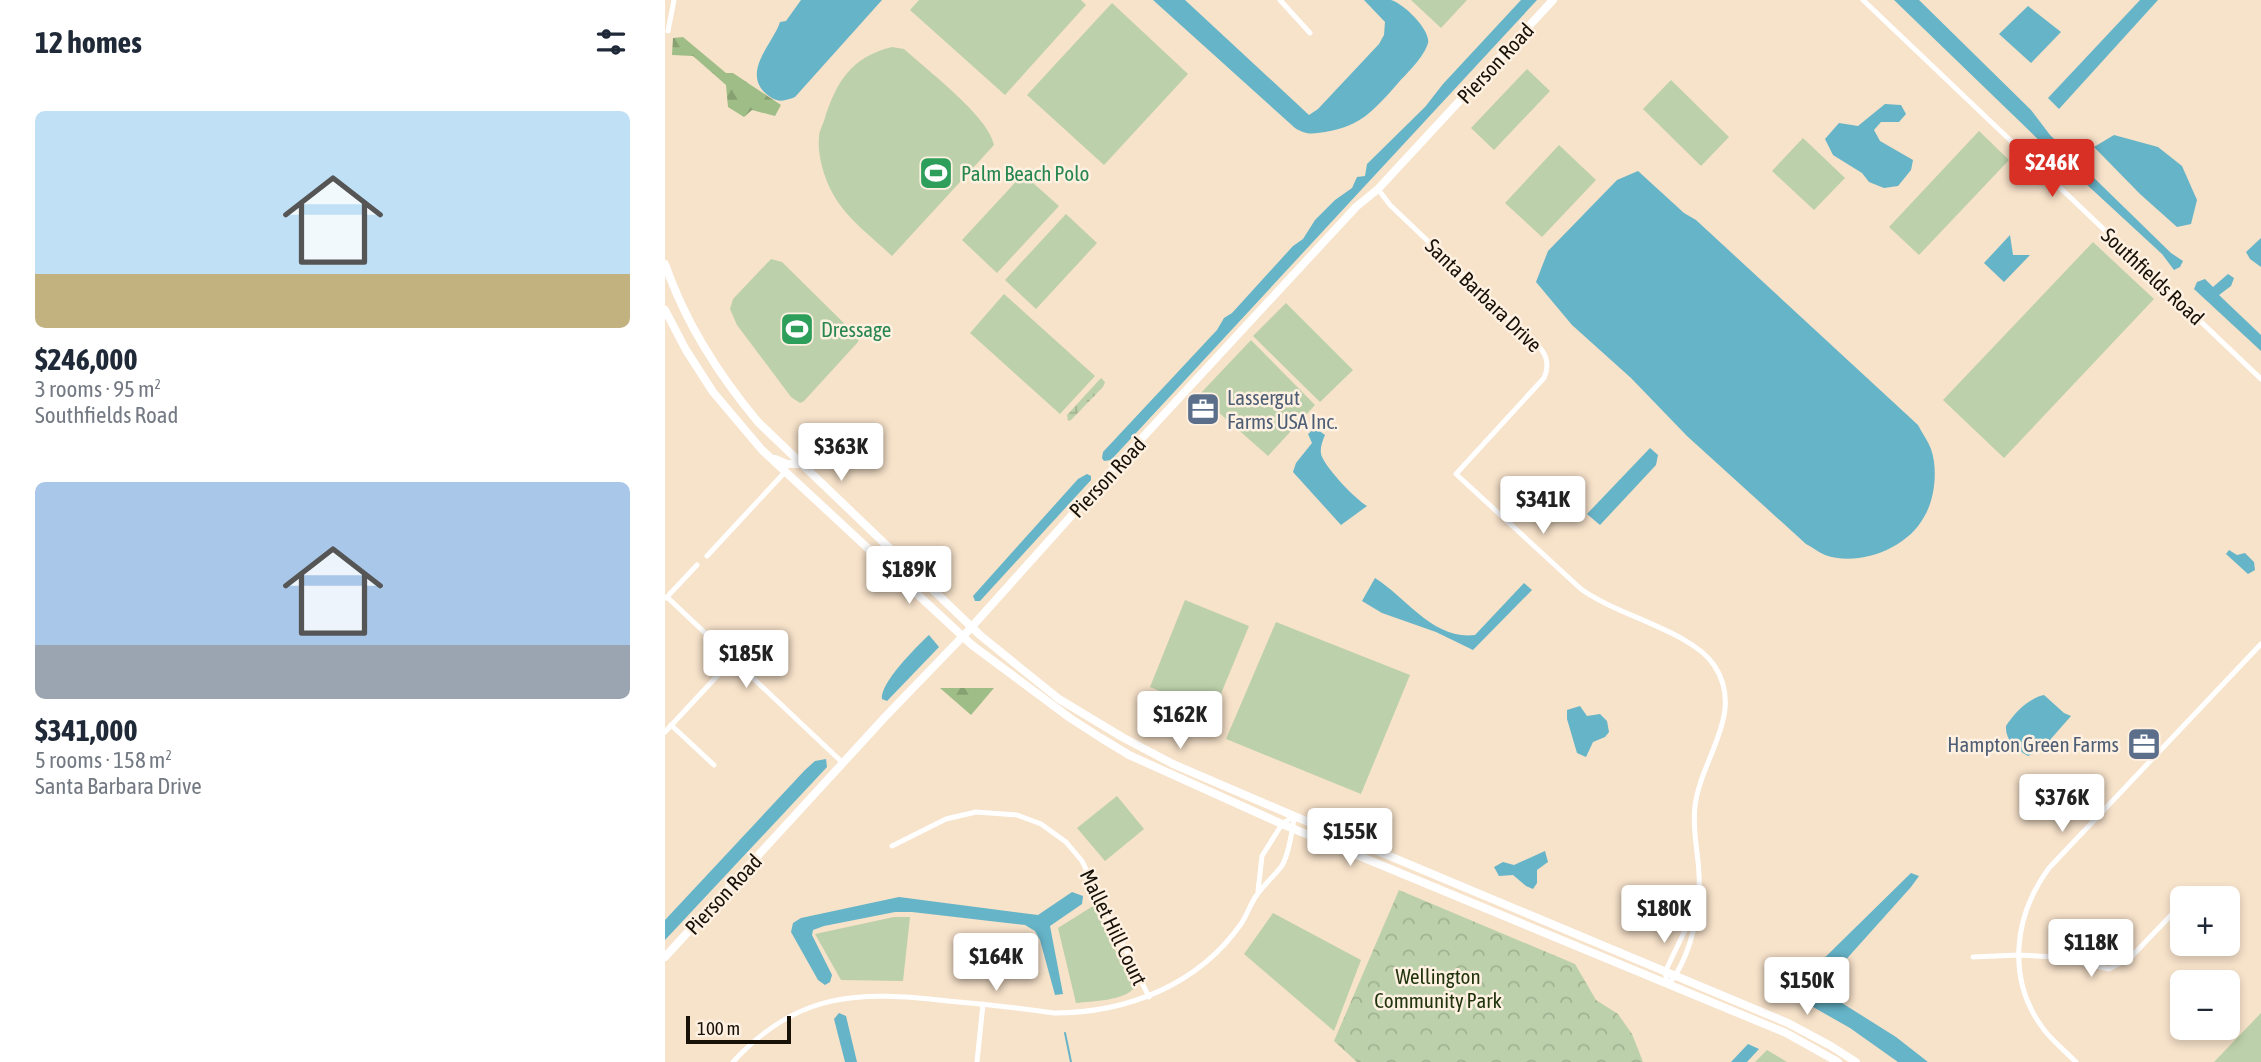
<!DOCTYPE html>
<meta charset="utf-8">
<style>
body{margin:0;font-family:"Asap Condensed",sans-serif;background:#f6f6f7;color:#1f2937;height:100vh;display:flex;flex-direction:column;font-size:26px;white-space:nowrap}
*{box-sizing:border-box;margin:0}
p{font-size:23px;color:#747a83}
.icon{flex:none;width:38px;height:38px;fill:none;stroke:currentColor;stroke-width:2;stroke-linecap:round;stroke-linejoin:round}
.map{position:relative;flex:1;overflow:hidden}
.sheet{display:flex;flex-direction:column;background:#fff;width:665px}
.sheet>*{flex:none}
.controls{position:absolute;left:1505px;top:886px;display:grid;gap:14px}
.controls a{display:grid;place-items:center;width:70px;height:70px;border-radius:10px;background:#fff;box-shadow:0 4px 10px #0003;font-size:35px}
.scale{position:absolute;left:21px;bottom:18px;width:105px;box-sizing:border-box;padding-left:7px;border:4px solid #181108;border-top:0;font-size:19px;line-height:24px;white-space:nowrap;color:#181108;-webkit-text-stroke:5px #fef1e2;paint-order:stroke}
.price{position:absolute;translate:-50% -60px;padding:0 16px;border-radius:7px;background:#fff;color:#222;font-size:23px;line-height:46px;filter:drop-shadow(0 2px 4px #0008)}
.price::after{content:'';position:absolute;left:50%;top:42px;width:21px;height:16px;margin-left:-10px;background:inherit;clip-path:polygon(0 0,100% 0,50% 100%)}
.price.current{background:#d93025;color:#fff}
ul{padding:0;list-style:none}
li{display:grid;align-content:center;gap:14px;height:371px;padding:0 35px}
li span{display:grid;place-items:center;height:217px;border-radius:10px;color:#555}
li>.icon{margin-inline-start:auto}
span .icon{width:126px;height:126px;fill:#fffc;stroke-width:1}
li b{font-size:30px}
h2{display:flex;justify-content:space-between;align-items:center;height:84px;padding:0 35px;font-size:30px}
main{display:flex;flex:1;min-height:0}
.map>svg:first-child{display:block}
</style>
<main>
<section class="sheet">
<h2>12 homes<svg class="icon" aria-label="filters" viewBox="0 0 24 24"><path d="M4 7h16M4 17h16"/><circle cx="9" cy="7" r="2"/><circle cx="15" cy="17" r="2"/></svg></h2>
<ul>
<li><span style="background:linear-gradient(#bfe0f5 75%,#c2b280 0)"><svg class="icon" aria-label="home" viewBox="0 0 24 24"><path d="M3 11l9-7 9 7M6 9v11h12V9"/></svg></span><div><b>$246,000</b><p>3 rooms · 95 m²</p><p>Southfields Road</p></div></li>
<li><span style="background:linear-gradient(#a9c7e8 75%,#9aa5b1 0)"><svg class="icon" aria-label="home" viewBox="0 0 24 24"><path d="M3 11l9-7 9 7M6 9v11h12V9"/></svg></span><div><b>$341,000</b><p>5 rooms · 158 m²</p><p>Santa Barbara Drive</p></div></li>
</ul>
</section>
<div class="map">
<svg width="1596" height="1062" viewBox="0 0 1596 1062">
<defs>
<pattern id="forest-firs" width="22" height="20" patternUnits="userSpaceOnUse" patternTransform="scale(1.75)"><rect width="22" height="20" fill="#9fbd86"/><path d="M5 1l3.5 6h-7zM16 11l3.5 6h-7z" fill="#88a172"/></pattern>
<pattern id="wetland-marsh" width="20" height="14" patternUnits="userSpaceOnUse" patternTransform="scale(1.75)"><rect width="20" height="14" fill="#bcd1ab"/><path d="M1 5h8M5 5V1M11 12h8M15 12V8" fill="none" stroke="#a1b292"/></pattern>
<pattern id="park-crowns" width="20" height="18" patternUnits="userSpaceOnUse" patternTransform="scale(1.75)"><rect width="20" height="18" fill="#bcd1ab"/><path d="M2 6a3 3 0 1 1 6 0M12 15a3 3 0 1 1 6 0" fill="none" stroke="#a1b292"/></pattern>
</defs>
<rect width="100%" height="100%" fill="#f7e2ca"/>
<!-- green -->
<g fill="#bcd1ab">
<polygon points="254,0 416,0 421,5 340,95 245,10"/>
<polygon points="746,0 802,0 776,28"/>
<polygon points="447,3 523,74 439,165 362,95"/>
<path d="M227,47L239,49C262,70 324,117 329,145L227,256C207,237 181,218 168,194C159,178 152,154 154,137C154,132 157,126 159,121C171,82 186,57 227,47Z"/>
<polygon points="862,69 885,91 829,150 806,128"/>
<polygon points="1006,80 1064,137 1036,166 978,109"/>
<polygon points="1314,131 1344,160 1254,255 1224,227"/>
<polygon points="1138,138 1180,178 1149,210 1107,171"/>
<polygon points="894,145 931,180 877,237 840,203"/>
<polygon points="358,174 394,206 332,273 297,240"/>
<polygon points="401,214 432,243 371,309 340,280"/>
<polygon points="1428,242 1489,299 1339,458 1278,400"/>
<polygon points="106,259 117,262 194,338 193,342 139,401 135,403 126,397 72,325 65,309 68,299"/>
<polygon points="339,294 430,376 395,414 305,333"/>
<polygon points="621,303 688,370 655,402 588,336"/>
<polygon points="586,340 650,405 603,456 534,395"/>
<polygon points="520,600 584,626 548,713 485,687"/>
<polygon points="611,622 745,675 696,794 561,739"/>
<polygon points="452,796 479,829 440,861 412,828"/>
<path d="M428,906L469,988C459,1001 427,1001 411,1003L393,928Z"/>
<polygon points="608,913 696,960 669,1031 579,954"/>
<polygon points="229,917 245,917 238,981 176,980 150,934"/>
<polygon points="1596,1013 1596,1062 1549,1062"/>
<polygon points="1102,1050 1122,1062 1090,1062"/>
</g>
<!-- forest -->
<g fill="url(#forest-firs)">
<polygon points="18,37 61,73 68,73 116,105 110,116 87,110 79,117 63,107 61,85 28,56 7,55 8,38"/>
<polygon points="275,688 329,688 306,715"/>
</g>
<!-- wetland -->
<polygon fill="url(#wetland-marsh)" points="436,378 440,382 438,387 406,420 403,421 402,415"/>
<!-- park -->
<polygon fill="url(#park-crowns)" points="734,890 910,964 931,1000 953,1014 967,1034 978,1062 692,1062 669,1041"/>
<!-- water -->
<g fill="#66b4c8">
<path d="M136,0H217L130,97C120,101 113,103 104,96C74,74 108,44 115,22L121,21Z"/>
<path d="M488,0H520L644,115L653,109L714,44L719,35L720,22L699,0C708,0 718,0 726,0C738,3 766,30 763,43C759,57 743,72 734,82C710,109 697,126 660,132C647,134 641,135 630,128Z"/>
<polygon points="856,0 872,0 446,460 439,461 437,458 438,452 552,330 559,318 567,313 628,246 638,239 650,220 670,200 687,188 692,177 700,176 702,164 760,107 778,84"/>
<polygon points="1229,0 1254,0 1366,110 1385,135 1506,253 1518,261 1515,267 1509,270 1497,254 1380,146"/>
<polygon points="1475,0 1493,0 1394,109 1383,98"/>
<polygon points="1363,6 1396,32 1366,63 1334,34"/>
<polygon points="1220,104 1236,105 1241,114 1234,122 1216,122 1209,130 1215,141 1248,160 1246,170 1233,186 1219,188 1204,182 1197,173 1168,155 1160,139 1174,123 1193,126"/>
<polygon points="1449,135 1493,147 1517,166 1532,200 1526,224 1512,227 1475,194 1429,147"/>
<path d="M973,171L1019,213L1031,220L1253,425C1257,433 1263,441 1266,449C1273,469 1270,499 1259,517C1242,549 1193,567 1160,555C1153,552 1147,547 1141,544L1022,436L966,378L907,325L871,282L883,251L952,180Z"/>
<polygon points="1345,235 1348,255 1365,255 1339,282 1319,263"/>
<polygon points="1596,238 1596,267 1585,259 1581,252"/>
<polygon points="1563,274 1569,278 1566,286 1554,295 1596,335 1596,351 1529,289 1532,282 1540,279 1548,287"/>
<path d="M650,428L660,435C657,442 654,450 657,457C663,470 689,498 702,506L676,525L628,472L631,463L647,443L643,434Z"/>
<polygon points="985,448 993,455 991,465 935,525 922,514"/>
<polygon points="422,474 426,476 426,480 315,601 310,601 308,596 413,479"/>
<polygon points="1564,550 1572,555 1580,553 1589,562 1590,570 1583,574 1561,554"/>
<path d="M710,578C742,598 768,640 810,635L859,583L867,590L808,650L771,632L717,613L697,601Z"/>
<path d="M264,635L274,647L222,701L217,699C214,684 252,646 264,635Z"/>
<path d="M1379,695L1399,713L1406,716L1377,749L1363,756C1351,749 1340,740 1341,726C1349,713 1364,698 1379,695Z"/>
<polygon points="915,706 922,716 935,714 942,721 944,732 940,737 928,742 921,757 912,753 902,719 902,710"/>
<polygon points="161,759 162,767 0,940 0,920 140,770 150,761"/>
<polygon points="880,851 883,862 872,870 872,883 868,889 861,886 848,875 834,876 829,867 838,862 849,865"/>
<polygon points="1246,873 1254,876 1246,887 1160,983 1161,993 1231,1037 1263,1062 1233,1062 1185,1028 1134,999 1134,990 1140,977"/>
<polygon points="407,892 418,896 417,904 385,926 398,994 390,995 375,940 370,931 360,925 247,912 230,912 159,926 148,930 147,935 167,975 165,982 160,985 153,980 126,932 128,923 136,918 234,897 373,915"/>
<polygon points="174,1013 181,1016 192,1062 180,1062 169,1019"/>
<polygon points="1083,1044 1094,1049 1082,1062 1066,1062"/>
</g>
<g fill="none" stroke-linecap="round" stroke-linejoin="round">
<!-- stream -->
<polyline stroke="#66b4c8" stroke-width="2" points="400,1033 406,1062"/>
<!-- street -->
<g stroke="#fff" stroke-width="5">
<polyline points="615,0 645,33"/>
<polyline points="1198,0 1596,379"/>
<polyline points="3,31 9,0"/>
<path d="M713,189L725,205L876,349C883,358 884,367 879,378L791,474L916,589C953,616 1026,631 1049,665C1081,713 1036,757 1030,806C1027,829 1033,851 1034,874C1036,908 1026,958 1003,985"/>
<polyline points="42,556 120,472"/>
<polyline points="2,597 178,763"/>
<polyline points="1,598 32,565"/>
<polyline points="6,725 49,765"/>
<polyline points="0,732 68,659"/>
<polyline points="227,846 281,819 311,812 352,815 376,824 401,842 417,861 484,997"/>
<polyline points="593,891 597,856 617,824 629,816"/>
<polyline points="1308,957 1353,955 1391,957 1444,969 1466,957 1511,910"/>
<polyline points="1003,985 1000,972 1023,924 1031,914"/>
<path d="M68,1062C133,991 194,991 283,1001C318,1004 354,1008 389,1013C462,1013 533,985 576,924C582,915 585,905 591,896C598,886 608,877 616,867C623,858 628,828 629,816"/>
<polyline points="312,1062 318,1004"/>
<path d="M1411,1062C1401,1052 1389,1042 1380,1031C1341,981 1348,917 1384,868L1596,644"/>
</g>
<!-- secondary -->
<g stroke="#fff" stroke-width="8">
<path d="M0,264C20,322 53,374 93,422L316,636L394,699L457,737L508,764L629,816L1123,1023L1166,1046L1191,1062"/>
<polyline points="0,310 21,350 48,392 97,450 307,645 405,718 436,738 464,755 617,824 1121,1033 1173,1062"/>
<polyline points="110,459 122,464 134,464"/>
<polyline points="0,957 220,717 303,631 441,477 691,207 713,189 888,0"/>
</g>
</g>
<!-- icons -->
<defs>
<g id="stadium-square" transform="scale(1.75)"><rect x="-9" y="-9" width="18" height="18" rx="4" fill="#2e9e5b" stroke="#fef1e2"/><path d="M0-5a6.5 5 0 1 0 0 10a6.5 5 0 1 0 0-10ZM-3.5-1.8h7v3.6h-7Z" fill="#fff"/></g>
<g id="office-square" transform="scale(1.75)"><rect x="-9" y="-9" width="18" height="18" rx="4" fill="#5c6f8a" stroke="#fef1e2"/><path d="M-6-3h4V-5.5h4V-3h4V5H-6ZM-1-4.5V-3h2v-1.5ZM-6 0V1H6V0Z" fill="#fff"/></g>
</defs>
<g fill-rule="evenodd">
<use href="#stadium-square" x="271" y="173"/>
<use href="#stadium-square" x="132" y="329"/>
<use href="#office-square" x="538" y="409"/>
<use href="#office-square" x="1479" y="744"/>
</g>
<g text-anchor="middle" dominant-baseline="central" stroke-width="5" stroke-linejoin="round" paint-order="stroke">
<!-- street labels -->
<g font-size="21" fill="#181108" stroke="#fef1e2">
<text transform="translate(830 63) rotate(-47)">Pierson Road</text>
<text transform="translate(1488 276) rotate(43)">Southfields Road</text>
<text transform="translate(819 295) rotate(44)">Santa Barbara Drive</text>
<text transform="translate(442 477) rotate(-47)">Pierson Road</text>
<text transform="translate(58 894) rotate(-47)">Pierson Road</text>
<text transform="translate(449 927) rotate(64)">Mallet Hill Court</text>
</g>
<!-- leisure labels -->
<g font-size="21" fill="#27864d" stroke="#fef1e2" text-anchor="start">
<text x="296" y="173">Palm Beach Polo</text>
<text x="156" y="329">Dressage</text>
</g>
<!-- service labels -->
<g font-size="21" fill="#4e5e75" stroke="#fef1e2" text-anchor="start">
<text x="562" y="397">Lassergut<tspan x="562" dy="24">Farms USA Inc.</tspan></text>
<text x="1454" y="744" text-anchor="end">Hampton Green Farms</text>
</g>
<!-- park labels -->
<g font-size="21" fill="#21340d" stroke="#fef1e2">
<text x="773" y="976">Wellington<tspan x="773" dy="24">Community Park</tspan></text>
</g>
</g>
</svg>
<div class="controls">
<a>+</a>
<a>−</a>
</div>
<div class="scale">100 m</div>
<b class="price current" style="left:1387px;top:199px">$246K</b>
<b class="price" style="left:176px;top:483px">$363K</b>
<b class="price" style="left:878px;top:536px">$341K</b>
<b class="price" style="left:244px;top:606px">$189K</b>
<b class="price" style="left:81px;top:690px">$185K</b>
<b class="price" style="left:515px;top:751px">$162K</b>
<b class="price" style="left:1397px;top:834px">$376K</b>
<b class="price" style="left:685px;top:868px">$155K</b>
<b class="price" style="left:999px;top:945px">$180K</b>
<b class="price" style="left:1426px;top:979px">$118K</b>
<b class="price" style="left:331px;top:993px">$164K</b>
<b class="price" style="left:1142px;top:1017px">$150K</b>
</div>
</main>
